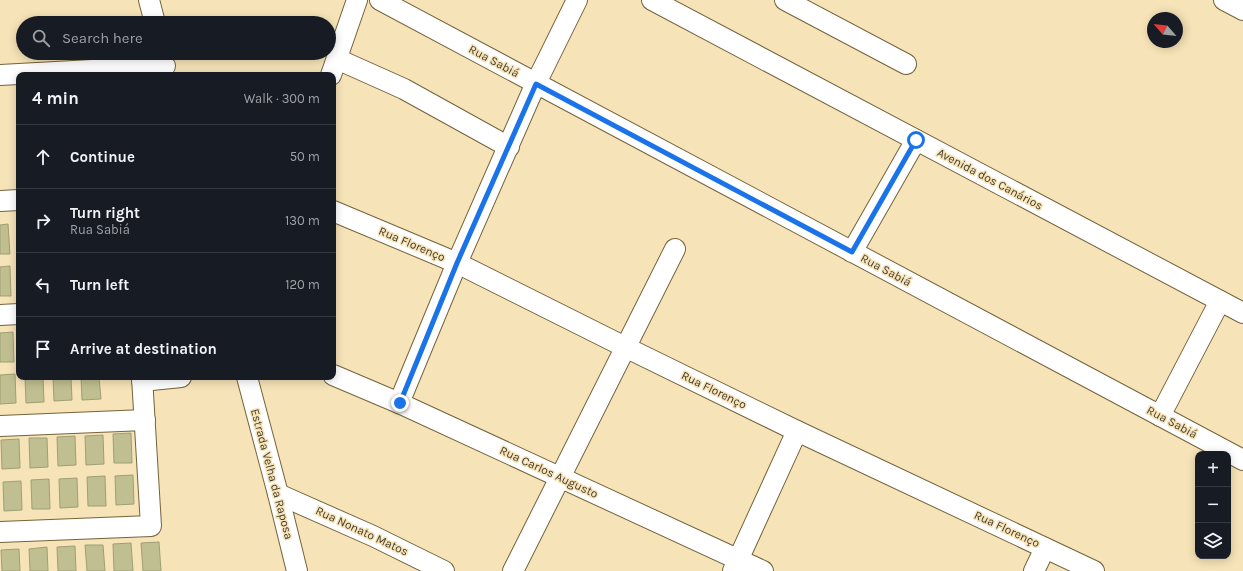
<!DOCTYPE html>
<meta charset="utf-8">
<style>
:root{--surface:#171b24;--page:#242831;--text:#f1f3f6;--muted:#9ea1a6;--line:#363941}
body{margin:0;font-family:Karla,sans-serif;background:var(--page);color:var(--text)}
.controls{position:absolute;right:12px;bottom:12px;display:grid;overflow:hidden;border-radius:8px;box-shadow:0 2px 10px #0003}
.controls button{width:36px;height:36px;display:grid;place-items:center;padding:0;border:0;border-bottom:1px solid var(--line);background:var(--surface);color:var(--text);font:20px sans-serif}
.compass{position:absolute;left:1147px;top:12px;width:36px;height:36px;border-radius:50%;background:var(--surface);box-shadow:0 2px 10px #0003;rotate:298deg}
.stop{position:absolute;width:12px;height:12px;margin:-9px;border:3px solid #1a73e8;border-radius:50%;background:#fff}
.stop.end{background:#1a73e8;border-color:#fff;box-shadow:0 1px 4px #0008}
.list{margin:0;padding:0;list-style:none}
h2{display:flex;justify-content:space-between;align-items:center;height:52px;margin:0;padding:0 16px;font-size:17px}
h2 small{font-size:13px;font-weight:400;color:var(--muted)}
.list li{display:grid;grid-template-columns:26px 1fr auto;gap:12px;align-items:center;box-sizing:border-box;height:64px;padding:0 16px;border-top:1px solid var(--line)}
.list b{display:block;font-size:15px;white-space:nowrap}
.list p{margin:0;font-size:13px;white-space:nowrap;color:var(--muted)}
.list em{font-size:13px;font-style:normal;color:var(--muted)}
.icon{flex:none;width:22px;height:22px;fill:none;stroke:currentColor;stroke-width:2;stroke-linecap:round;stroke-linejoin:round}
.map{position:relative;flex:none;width:1243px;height:571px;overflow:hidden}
.search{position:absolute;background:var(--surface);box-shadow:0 2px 10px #0003;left:16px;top:16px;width:320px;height:44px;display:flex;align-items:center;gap:10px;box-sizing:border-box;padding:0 14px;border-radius:22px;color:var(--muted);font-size:15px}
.panel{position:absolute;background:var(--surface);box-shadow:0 2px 10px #0003;left:16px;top:72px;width:320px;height:308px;border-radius:8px}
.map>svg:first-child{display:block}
</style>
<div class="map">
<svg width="1243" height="571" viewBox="0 0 1243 571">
<rect width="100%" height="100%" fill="#f6e3b7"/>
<!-- building -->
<g fill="#bfbf92" stroke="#9f9f73">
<path d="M8 224 10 254H0V225Z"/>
<path d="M10 266 11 296H0V267Z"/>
<path d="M13 332 14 362H0V333Z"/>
<path d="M15 374 16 403 0 404V375Z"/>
<path d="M25 377H43L44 402 26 403Z"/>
<path d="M53 377H71L72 400 54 401Z"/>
<path d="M81 377H99L101 399 82 400Z"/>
<path d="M131 433 132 463H114L113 434Z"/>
<path d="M103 435 104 464 86 465 85 436Z"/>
<path d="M75 436 76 465 58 466 57 437Z"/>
<path d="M29 438H47L48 467 30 468Z"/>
<path d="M19 439 20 468 2 469 1 440Z"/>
<path d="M133 475 134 504 116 505 115 476Z"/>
<path d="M105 476 106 506H88L87 477Z"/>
<path d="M77 478 78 507 60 508 59 479Z"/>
<path d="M49 479 50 509H32L31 480Z"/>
<path d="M21 481 22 510 4 511 3 482Z"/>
<path d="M159 542 161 571H143L141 543Z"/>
<path d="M131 543 133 571H114L113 544Z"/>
<path d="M85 545H103L105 571H87Z"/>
<path d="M75 546 76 571H58L57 547Z"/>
<path d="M47 547 48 571H30L29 549Z"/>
<path d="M19 549 20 571H2L1 550Z"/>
</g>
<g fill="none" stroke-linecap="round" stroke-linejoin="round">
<defs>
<g id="minor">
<path d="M149 0 155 23"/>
<path d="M380 0 1243 460"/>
<path d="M652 0 1243 313"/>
<path d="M785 0 906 64"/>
<path d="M1224 0 1243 10"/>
<path d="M337 59 404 89 509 147"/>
<path d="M0 75 165 66"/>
<path d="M331 75 357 0"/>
<path d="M0 201 19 200"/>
<path d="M333 211 457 263 625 347 797 431 1094 571"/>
<path d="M852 252 916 140"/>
<path d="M0 315 19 314"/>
<path d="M333 375 399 403 763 571"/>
<path d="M247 377 278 494 297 571"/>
<path d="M142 381 181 377"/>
<path d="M399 403 457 263 536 83 577 0"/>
<path d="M1160 416 1220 301"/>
<path d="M0 426 145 420"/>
<path d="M278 494 373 536 444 571"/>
<path d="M0 532 151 526 142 377"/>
<path d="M513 571 675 249"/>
<path d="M733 571 797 431"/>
<path d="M1034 571 1045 548"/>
</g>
</defs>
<!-- minor casing -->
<use href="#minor" stroke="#74633c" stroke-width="22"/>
<!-- minor -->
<use href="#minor" stroke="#fff" stroke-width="20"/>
</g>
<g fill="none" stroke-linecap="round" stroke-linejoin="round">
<!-- route -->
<path stroke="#1a73e8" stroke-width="5" d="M400 403 457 263 536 84 852 252 916 140"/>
</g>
<g text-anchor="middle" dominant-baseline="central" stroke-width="3" stroke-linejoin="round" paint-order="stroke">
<!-- street labels -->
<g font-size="12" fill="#443c2b" stroke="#f6e3b7">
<text transform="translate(494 61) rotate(28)">Rua Sabiá</text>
<text transform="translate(990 179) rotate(28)">Avenida dos Canários</text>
<text transform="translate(412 244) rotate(23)">Rua Florenço</text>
<text transform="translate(886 270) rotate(28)">Rua Sabiá</text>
<text transform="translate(714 390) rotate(26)">Rua Florenço</text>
<text transform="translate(1172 422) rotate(28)">Rua Sabiá</text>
<text transform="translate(549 472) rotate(25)">Rua Carlos Augusto</text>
<text transform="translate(272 474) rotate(75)">Estrada Velha da Raposa</text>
<text transform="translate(1007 529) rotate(25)">Rua Florenço</text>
<text transform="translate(362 531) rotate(25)">Rua Nonato Matos</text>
</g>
</g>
</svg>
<div class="controls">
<button>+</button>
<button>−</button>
<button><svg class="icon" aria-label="layers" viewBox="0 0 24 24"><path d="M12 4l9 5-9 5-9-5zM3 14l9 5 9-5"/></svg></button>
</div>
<svg class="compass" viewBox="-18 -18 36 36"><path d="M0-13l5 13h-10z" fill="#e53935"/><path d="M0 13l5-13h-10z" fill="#9ea1a6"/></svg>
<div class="stop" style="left:916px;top:140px"></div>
<div class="stop end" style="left:400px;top:403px"></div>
<div class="search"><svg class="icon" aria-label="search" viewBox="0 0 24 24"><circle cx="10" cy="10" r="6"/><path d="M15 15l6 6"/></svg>Search here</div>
<section class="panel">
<h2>4 min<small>Walk · 300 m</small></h2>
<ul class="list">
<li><svg class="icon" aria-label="ahead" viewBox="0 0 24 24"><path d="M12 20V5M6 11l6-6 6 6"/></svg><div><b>Continue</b></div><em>50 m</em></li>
<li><svg class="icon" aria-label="right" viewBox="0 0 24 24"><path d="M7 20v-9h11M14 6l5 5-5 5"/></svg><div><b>Turn right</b><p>Rua Sabiá</p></div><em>130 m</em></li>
<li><svg class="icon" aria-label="left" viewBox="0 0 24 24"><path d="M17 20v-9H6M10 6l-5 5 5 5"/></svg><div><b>Turn left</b></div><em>120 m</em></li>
<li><svg class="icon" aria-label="arrive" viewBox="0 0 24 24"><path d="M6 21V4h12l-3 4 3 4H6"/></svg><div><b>Arrive at destination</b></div></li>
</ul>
</section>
</div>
